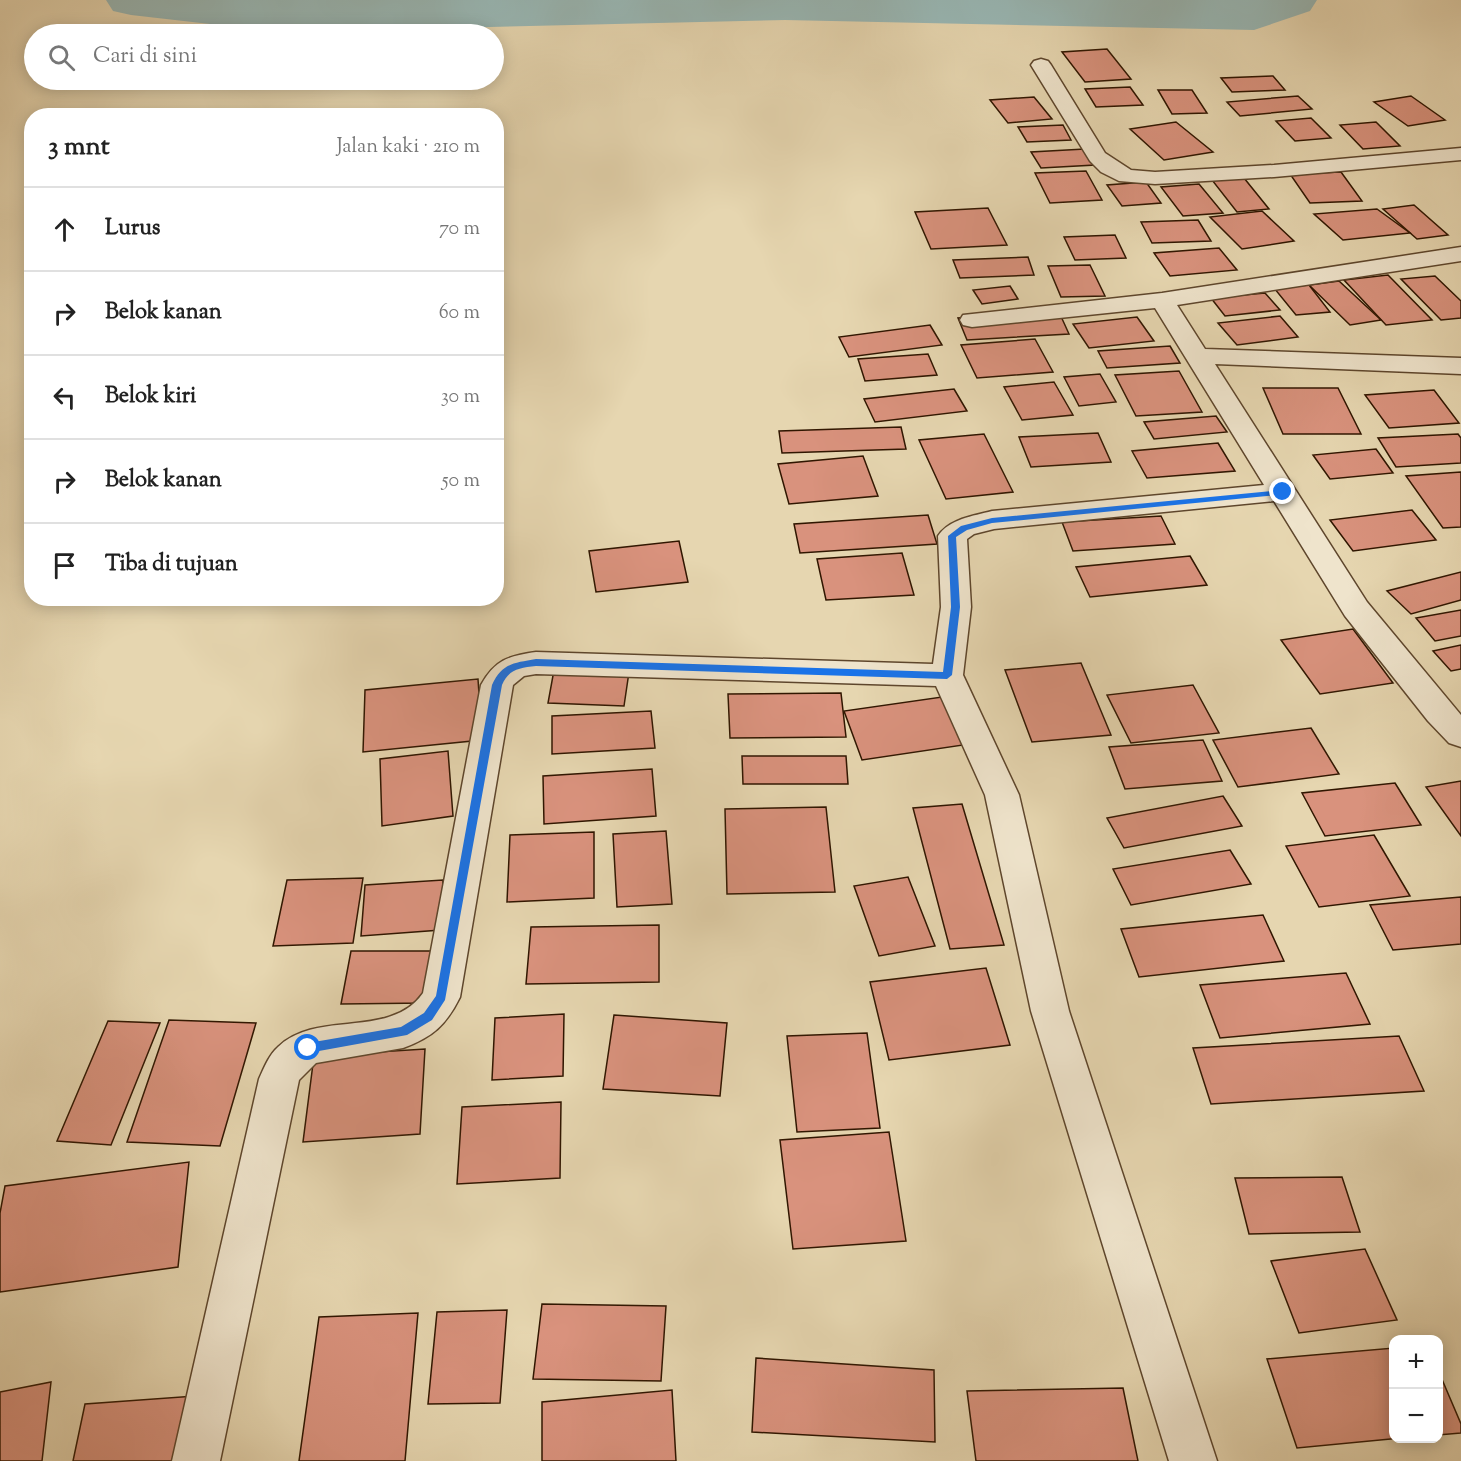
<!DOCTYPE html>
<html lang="id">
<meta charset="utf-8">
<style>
:root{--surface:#fff;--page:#f2f2f2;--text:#222;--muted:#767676;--line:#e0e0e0}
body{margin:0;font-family:"Sorts Mill Goudy",serif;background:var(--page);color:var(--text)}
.controls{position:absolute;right:18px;bottom:18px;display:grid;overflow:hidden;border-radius:12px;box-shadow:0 3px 15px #0003}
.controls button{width:54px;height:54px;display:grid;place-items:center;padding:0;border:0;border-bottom:2px solid var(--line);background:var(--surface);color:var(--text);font:30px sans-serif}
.stop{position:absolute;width:18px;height:18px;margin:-14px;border:4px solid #1a73e8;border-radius:50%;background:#fff}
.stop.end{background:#1a73e8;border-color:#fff;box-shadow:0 2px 6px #0008}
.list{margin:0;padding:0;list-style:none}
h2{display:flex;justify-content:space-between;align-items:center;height:78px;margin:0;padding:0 24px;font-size:26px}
h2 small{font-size:20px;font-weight:400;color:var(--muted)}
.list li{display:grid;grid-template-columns:39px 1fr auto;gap:18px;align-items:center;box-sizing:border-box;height:84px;padding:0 24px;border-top:2px solid var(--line)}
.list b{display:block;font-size:22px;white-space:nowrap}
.list em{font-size:20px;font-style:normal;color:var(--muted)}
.icon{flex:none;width:33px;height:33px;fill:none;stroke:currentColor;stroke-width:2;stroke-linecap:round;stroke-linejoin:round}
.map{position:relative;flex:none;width:1461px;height:1461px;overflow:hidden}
.search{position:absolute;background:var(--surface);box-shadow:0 3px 15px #0003;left:24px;top:24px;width:480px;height:66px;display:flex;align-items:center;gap:15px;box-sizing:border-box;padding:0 21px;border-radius:33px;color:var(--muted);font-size:22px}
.panel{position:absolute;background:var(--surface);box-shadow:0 3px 15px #0003;left:24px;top:108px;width:480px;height:498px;border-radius:24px}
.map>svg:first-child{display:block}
</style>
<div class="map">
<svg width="1461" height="1461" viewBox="0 0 1461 1461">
<rect width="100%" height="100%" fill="#e6d6b0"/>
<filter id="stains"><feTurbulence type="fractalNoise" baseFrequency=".00333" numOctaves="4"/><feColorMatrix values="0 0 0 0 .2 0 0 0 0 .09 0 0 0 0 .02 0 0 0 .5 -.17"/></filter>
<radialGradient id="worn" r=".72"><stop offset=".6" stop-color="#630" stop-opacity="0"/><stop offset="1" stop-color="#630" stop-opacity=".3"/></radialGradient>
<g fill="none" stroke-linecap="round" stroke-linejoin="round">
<!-- river -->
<path fill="#99b7b4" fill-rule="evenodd" d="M106 0H1317L1310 11 1254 30 785 20 279 32 131 15 113 11Z"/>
</g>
<!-- building -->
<g fill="#d9927d" stroke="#301600" stroke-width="1.5">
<path d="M1107 49 1131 79 1085 82 1062 52Z"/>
<path d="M1273 76 1285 90 1232 92 1221 78Z"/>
<path d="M1130 87 1143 105 1096 107 1085 89Z"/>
<path d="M1158 90H1192L1207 113 1172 114Z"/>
<path d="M1298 96 1312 109 1240 116 1227 102Z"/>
<path d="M1411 96 1445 120 1408 126 1374 102Z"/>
<path d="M1034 97 1052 119 1008 123 990 100Z"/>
<path d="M1311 118 1331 138 1295 141 1276 121Z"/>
<path d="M1176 122 1213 152 1164 160 1130 129Z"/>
<path d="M1376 122 1400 146 1363 149 1340 125Z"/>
<path d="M1063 125 1071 140 1027 142 1018 127Z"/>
<path d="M1085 149 1095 165 1041 168 1031 152Z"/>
<path d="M1086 171 1102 200 1050 203 1035 173Z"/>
<path d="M1341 172 1362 201 1310 203 1290 174Z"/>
<path d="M1244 178 1269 209 1237 212 1212 180Z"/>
<path d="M1146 182 1161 203 1122 206 1107 185Z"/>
<path d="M1199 184 1223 213 1183 216 1161 187Z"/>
<path d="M1414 205 1448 235 1417 239 1383 209Z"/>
<path d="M988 208 1007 245 931 249 915 212Z"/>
<path d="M1377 209 1410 233 1343 240 1314 214Z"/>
<path d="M1262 211 1294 241 1242 249 1210 217Z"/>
<path d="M1198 220 1211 241 1152 243 1141 222Z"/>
<path d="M1115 235 1126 258 1075 260 1064 237Z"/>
<path d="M1219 248 1237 270 1170 276 1154 253Z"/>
<path d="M1028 257 1034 275 960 278 953 260Z"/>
<path d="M1090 265 1105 296 1061 297 1048 266Z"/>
<path d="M1388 275 1432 320 1386 325 1344 280Z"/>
<path d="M1435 276 1461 301V318L1441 320 1401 279Z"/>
<path d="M1339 281 1381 320 1350 325 1309 285Z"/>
<path d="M1309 285 1330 312 1296 315 1274 288Z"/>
<path d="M1010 286 1018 299 982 304 973 290Z"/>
<path d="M1265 293 1280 310 1225 316 1211 298Z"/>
<path d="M1059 312 1069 334 967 340 958 318Z"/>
<path d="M1280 316 1298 337 1237 345 1218 323Z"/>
<path d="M1137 317 1154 341 1089 348 1073 324Z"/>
<path d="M930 325 942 345 849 357 839 337Z"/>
<path d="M1035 339 1053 372 977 378 961 345Z"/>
<path d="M1170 346 1180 363 1107 368 1098 351Z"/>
<path d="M928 354 937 375 865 381 858 359Z"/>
<path d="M1179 371 1202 412 1136 416 1115 375Z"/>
<path d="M1100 374 1116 402 1079 406 1064 377Z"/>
<path d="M1054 382 1073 415 1022 420 1004 387Z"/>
<path d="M1263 388H1338L1361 434H1283Z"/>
<path d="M954 389 967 411 875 422 864 399Z"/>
<path d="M1434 390 1459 423 1389 428 1365 395Z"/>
<path d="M1216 416 1227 432 1154 439 1144 422Z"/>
<path d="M901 427 906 449 782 453 779 431Z"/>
<path d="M1098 433 1111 462 1031 467 1019 437Z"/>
<path d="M984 434 1013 492 946 499 919 440Z"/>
<path d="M1458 434 1461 438V463L1396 467 1378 438Z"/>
<path d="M1218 443 1235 471 1147 478 1132 451Z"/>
<path d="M1376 449 1393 473 1330 479 1313 455Z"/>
<path d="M863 456 878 496 789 504 778 464Z"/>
<path d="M1461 472V527L1443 528 1406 476Z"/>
<path d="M1412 510 1436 540 1353 551 1330 520Z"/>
<path d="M928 515 937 544 800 553 794 524Z"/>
<path d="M1161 516 1175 544 1073 551 1062 522Z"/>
<path d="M679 541 688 582 596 592 589 551Z"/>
<path d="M902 553 914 595 826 600 817 559Z"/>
<path d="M1190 556 1207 585 1090 597 1076 567Z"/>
<path d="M1461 572V600L1411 614 1387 591Z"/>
<path d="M1461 610V636L1435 641 1416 618Z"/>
<path d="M1353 629 1393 683 1320 694 1281 640Z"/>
<path d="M1461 645V669L1451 671 1433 651Z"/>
<path d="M1081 663 1111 735 1032 742 1005 670Z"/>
<path d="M554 670 629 672 624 706 548 703Z"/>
<path d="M478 679 482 740 363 752 365 690Z"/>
<path d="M1193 685 1219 733 1131 743 1107 695Z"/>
<path d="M841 693 846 737 730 738 728 694Z"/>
<path d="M949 696 970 744 862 760 844 711Z"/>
<path d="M651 711 655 748 552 754V716Z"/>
<path d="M1311 728 1339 774 1238 787 1213 740Z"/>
<path d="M1203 740 1222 781 1125 789 1109 747Z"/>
<path d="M448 751 453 816 382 826 380 759Z"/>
<path d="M742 756H846L848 784H743Z"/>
<path d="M652 769 656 816 544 824 543 776Z"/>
<path d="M1461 781V836L1426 787Z"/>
<path d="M1395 783 1421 825 1325 836 1302 793Z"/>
<path d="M1223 796 1242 826 1124 848 1107 818Z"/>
<path d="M962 804 1004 945 950 949 913 808Z"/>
<path d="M826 807 835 892 727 894 725 809Z"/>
<path d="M666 831 672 904 617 907 613 834Z"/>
<path d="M594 832V898L507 902 510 835Z"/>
<path d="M1374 835 1410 896 1319 907 1286 846Z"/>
<path d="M1230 850 1251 884 1131 905 1113 869Z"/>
<path d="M908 877 935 946 879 956 854 886Z"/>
<path d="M363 878 353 943 273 946 287 880Z"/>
<path d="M443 880 441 930 361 936 365 885Z"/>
<path d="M1461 897V944L1393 950 1370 905Z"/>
<path d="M1263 915 1284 961 1139 977 1121 929Z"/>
<path d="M659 925V982L526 984 531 927Z"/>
<path d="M351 951H435L426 1003 341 1004Z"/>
<path d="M986 968 1010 1045 889 1060 870 982Z"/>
<path d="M1346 973 1370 1024 1220 1038 1200 985Z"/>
<path d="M564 1014 563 1076 492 1080 495 1018Z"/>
<path d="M614 1015 727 1023 720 1096 603 1089Z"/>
<path d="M169 1020 256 1023 220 1146 127 1142Z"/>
<path d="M108 1021 160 1023 111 1145 57 1141Z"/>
<path d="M867 1033 880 1128 797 1132 787 1036Z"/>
<path d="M1399 1036 1424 1091 1211 1104 1193 1048Z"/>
<path d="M425 1049 420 1134 303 1142 314 1056Z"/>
<path d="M561 1102 560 1178 457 1184 462 1107Z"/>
<path d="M889 1132 906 1241 793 1249 780 1140Z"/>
<path d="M189 1162 178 1267 0 1292V1213L5 1186Z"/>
<path d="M1342 1177 1360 1232 1249 1234 1235 1178Z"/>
<path d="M1365 1249 1397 1320 1299 1333 1271 1261Z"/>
<path d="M542 1304 666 1306 661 1381 533 1379Z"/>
<path d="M507 1310 500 1403 428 1404 437 1312Z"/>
<path d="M418 1313 405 1461H299L319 1317Z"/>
<path d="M1394 1348V1438H1401L1297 1448 1267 1359Z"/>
<path d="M756 1358 934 1370 935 1442 752 1432Z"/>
<path d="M1438 1370 1461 1424V1433L1438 1435Z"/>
<path d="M51 1382 42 1461H0V1392Z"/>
<path d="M1123 1388 1138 1461H976L967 1391Z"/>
<path d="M672 1390 676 1461H542V1402Z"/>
<path d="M195 1396 185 1461H73L85 1404Z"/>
</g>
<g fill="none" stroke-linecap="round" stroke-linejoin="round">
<defs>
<g id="minor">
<path d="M1041 59 1048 61 1051 65 1105 153 1131 170 1155 172 1274 165 1461 148V160L1274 177 1155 184 1119 181 1101 172 1090 161 1031 65 1034 61Z"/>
<path d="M1461 247V261L1177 305 1205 349 1461 358V374L1215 364 1367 602 1461 715V747L1449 743 1428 721 1345 616 1274 501 994 529 974 534 967 539 971 607 963 675 1019 795 1069 1011 1217 1461H1169L1031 1011 985 795 936 686 536 674 524 676 513 685 460 997C446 1025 433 1037 403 1048L316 1063 299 1080 220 1461H172L259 1079C264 1068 269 1055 278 1047 317 1009 390 1040 423 993L481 685C495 660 508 656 536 652L933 664 941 607 938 536C949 519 973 516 992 511L1264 485 1155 308 972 327 963 325 960 320 963 315 1162 293Z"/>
</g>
</defs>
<!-- minor casing -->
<use href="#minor" stroke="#5e462c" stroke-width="3"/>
<!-- minor -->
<use href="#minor" fill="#efe4cc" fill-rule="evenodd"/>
</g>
<!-- route -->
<path fill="#1a73e8" d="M1283 490 1287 492 1286 494 992 523 967 530 956 537 960 607 952 675 947 679 536 666C519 668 509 669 502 685L445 1000 432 1020 407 1035 308 1053 304 1052 302 1048 308 1043 401 1027 424 1013 436 996 492 685C502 663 514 663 536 659L943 672 951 607 948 536 961 526 992 518Z"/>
<rect width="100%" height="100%" filter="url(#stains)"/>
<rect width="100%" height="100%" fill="url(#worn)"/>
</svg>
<div class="controls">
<button>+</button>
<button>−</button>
</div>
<div class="stop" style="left:308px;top:1048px"></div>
<div class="stop end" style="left:1283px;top:492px"></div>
<div class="search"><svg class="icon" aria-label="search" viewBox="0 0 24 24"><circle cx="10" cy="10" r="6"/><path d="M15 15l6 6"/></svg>Cari di sini</div>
<section class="panel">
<h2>3 mnt<small>Jalan kaki · 210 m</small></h2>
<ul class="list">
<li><svg class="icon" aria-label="ahead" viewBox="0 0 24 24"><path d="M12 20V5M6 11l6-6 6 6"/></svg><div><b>Lurus</b></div><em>70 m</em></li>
<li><svg class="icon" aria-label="right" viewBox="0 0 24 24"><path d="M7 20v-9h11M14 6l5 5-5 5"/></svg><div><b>Belok kanan</b></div><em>60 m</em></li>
<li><svg class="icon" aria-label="left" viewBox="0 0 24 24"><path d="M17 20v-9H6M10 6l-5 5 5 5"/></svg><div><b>Belok kiri</b></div><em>30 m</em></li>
<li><svg class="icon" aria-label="right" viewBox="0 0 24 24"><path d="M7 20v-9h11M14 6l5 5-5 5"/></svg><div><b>Belok kanan</b></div><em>50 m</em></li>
<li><svg class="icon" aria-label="arrive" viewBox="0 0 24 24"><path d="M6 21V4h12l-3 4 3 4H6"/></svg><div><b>Tiba di tujuan</b></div></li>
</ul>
</section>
</div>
